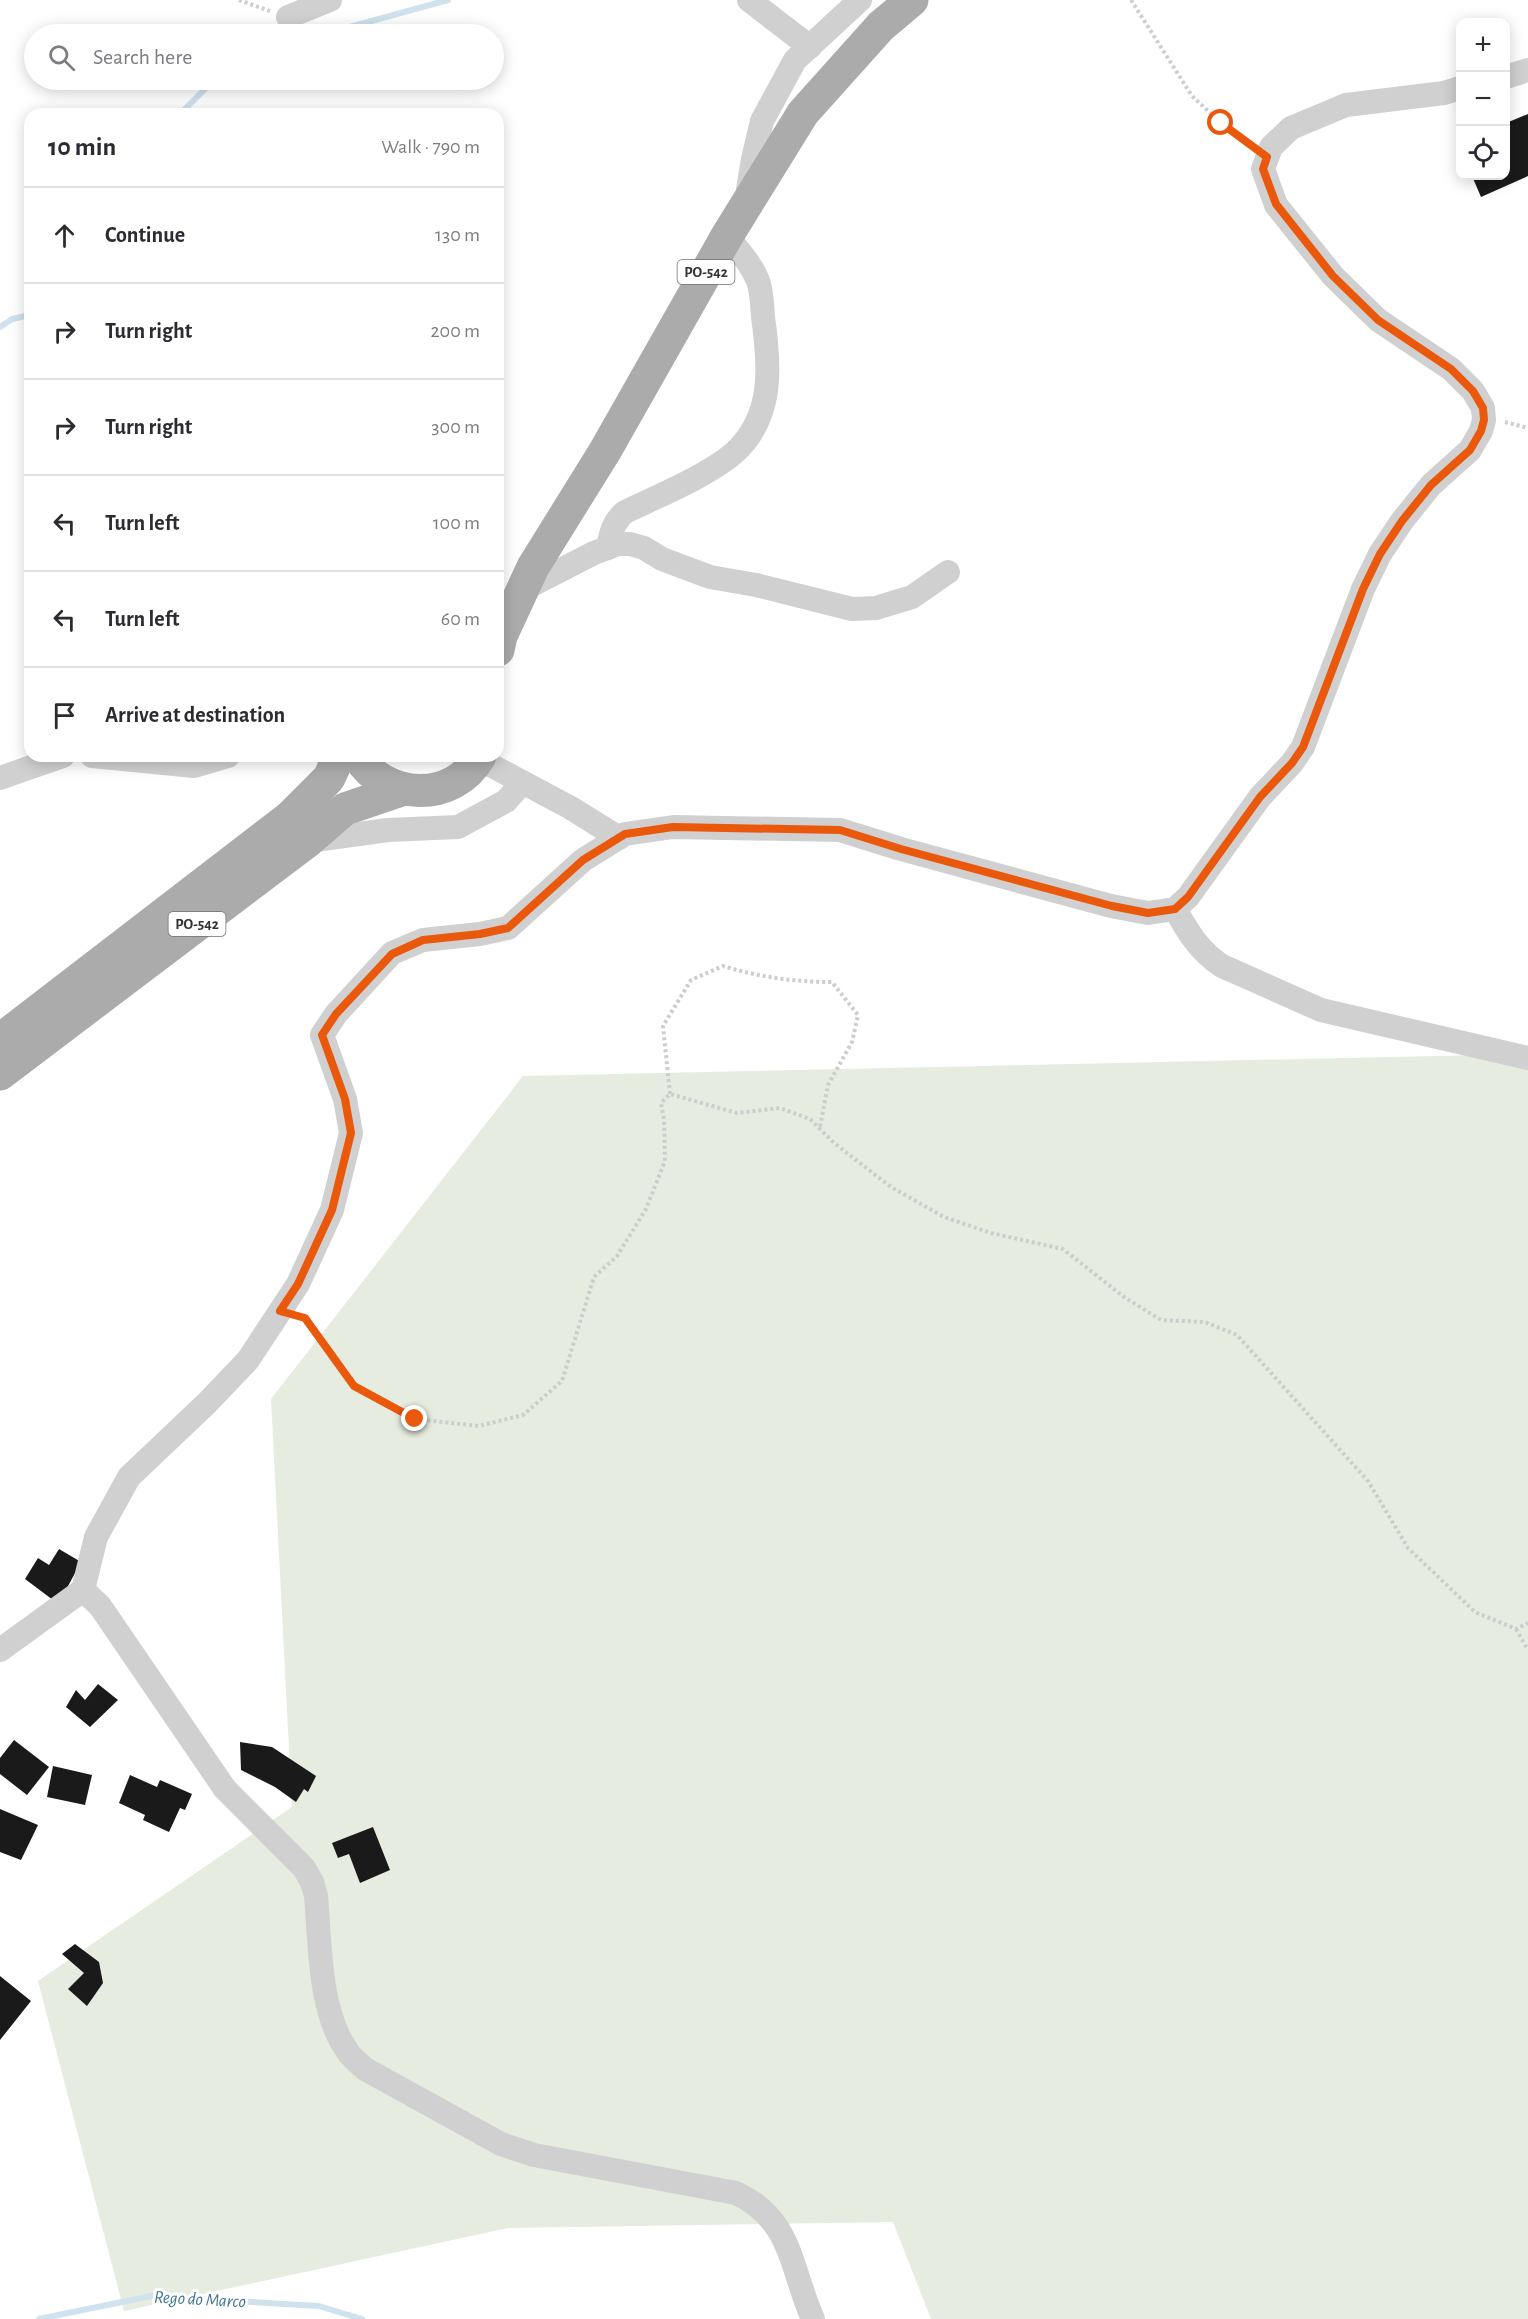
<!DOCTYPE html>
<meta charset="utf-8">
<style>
:root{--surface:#fff;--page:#f2f2f3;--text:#2b2b33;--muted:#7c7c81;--line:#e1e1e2}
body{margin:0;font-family:"Alegreya Sans",sans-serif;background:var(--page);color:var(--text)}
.controls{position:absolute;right:18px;top:18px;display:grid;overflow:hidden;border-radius:12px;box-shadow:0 3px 15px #0003}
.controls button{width:54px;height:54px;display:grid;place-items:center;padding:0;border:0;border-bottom:2px solid var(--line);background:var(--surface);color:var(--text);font:30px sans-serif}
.stop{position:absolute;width:18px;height:18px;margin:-14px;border:4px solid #ea580c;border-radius:50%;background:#fff}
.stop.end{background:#ea580c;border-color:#fff;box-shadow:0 2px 6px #0008}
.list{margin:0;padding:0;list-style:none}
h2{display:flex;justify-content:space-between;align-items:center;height:78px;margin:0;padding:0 24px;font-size:26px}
h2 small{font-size:20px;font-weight:400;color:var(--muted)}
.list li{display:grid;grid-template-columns:39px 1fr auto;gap:18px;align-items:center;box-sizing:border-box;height:96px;padding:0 24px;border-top:2px solid var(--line)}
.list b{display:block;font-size:22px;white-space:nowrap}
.list em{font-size:20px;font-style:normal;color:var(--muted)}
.icon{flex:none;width:33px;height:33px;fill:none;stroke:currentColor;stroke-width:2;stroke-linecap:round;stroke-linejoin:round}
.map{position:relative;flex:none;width:1528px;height:2319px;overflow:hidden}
.search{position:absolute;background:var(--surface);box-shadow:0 3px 15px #0003;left:24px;top:24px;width:480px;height:66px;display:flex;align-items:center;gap:15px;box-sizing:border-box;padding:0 21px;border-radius:33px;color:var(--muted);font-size:22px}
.panel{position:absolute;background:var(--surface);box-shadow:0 3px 15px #0003;left:24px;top:108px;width:480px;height:654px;border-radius:18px}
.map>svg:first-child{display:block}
</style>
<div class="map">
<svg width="1528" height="2319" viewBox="0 0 1528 2319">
<rect width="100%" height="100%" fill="#fff"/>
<!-- green -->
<path fill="#e6ecdf" d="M1528 1054V2319H931L893 2222 508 2228 124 2311 38 1981 292 1807 271 1399 523 1076Z"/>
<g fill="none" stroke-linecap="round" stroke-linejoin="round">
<!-- stream -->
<g stroke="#cfe2ee" stroke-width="6">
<path d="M324 34 448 0"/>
<path d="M180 114 214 80"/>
<path d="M0 327 12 319 30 315"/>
<path d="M39 2319 151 2296 319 2306 362 2319"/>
</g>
</g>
<!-- building -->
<g fill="#1a1a1a">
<path d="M1528 114V176L1481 197 1472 176H1506V123Z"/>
<path d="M59 1549 81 1562 67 1588 53 1600 25 1579 38 1558 49 1565Z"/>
<path d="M98 1684 118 1700 90 1727 66 1707 76 1690 85 1700Z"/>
<path d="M14 1740 49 1767 27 1795 0 1774V1758Z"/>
<path d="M240 1742 272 1747 316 1776 308 1792 304 1789 296 1802 275 1787 241 1770Z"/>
<path d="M53 1766 92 1775 85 1805 47 1797Z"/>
<path d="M130 1775 157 1787 160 1780 192 1794 185 1810 180 1808 169 1832 143 1820 145 1815 119 1803Z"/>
<path d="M0 1809 38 1825 21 1860 0 1852Z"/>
<path d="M373 1827 390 1870 360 1883 349 1854 338 1858 332 1843Z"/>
<path d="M75 1944 99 1962 103 1983 87 2006 68 1989 84 1973 62 1954Z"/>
<path d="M0 1976 31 2001 0 2040Z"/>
</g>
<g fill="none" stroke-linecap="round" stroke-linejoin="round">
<!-- path -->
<g stroke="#cdcdcd" stroke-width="4" stroke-dasharray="3 3" stroke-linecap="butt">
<path d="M239 0 270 11"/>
<path d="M1131 0 1192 96 1221 123 1249 144"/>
<path d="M1505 422 1528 428"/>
<path d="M670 1094 663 1026 691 980 723 966C759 977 794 982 832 982L858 1015 852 1042 828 1085 820 1127"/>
<path d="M302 1318 305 1319 354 1386 415 1419 479 1426 523 1415 562 1381 594 1277 617 1256 646 1209 665 1161 664 1119 661 1103 670 1094 737 1113 780 1108 810 1119 834 1143 891 1187 944 1217 991 1233 1063 1249 1124 1297 1161 1320 1205 1322 1237 1335 1368 1481 1408 1548 1475 1612 1516 1629 1528 1623"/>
<path d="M1516 1629 1528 1650"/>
</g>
<!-- minor -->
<g stroke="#d0d0d0" stroke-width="24">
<path d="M749 0 810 47"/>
<path d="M288 17 330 0"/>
<path d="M1506 77 1528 70"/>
<path d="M747 196 753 159 762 121 795 60 860 0"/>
<path d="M608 548C611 532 613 522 625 512 656 497 709 475 734 453 774 417 770 366 763 317 762 305 762 291 758 281 751 263 738 250 727 236"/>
<path d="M522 590 594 553 618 544H630L644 548 662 559 710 577 756 585 852 609 876 608 912 597 948 572"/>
<path d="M92 756 194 766 228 756"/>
<path d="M479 759 571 808 619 838"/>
<path d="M0 778 63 756"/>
<path d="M308 841 388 830 458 827 506 801 522 783"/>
<path d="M1175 909C1188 932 1199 951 1222 966L1321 1010 1528 1058"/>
<path d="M83 1590 100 1606 225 1789 304 1868 312 1882 316 1896C320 1942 319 2010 346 2049 350 2057 359 2063 365 2069L501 2144 534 2155 736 2193C793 2220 790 2268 813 2319"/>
<path d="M0 1650 83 1590 96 1537 129 1477 207 1403 248 1360 298 1284 332 1210 351 1133 345 1099 322 1035 336 1014 392 953 423 940 480 934 508 928 583 860 625 834 673 827 840 830 901 849 1111 906 1148 913 1175 909 1188 897 1260 797 1292 763 1303 747 1363 589 1380 554 1402 521 1431 485 1470 450 1481 431 1484 420 1483 408 1473 391 1451 369 1378 320 1333 276 1276 205 1263 169 1271 147 1291 128 1346 105 1444 93 1460 88"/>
</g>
<!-- primary -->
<g stroke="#ababab" stroke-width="33">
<path d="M498 650 501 636 533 567 605 451 727 236 803 113 881 26 912 0"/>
<path d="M358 756C385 801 454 803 480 756"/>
<path d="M0 1040 290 817 329 778 339 756"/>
<path d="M0 1074 308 841 345 809 401 790"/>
</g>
</g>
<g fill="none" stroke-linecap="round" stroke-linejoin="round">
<!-- route -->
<path stroke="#ea580c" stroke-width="8" d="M415 1419 354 1386 305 1318 280 1311 298 1284 332 1210 351 1133 345 1099 322 1035 336 1014 392 954 423 940 480 934 508 928 583 860 625 834 673 827 840 830 901 849 1112 906 1148 913 1175 909 1188 897 1260 797 1292 763 1303 747 1363 589 1380 554 1402 521 1431 485 1470 450 1481 431 1484 420 1483 408 1473 391 1451 369 1378 320 1333 276 1276 204 1263 169 1267 157 1221 123"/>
</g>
<g text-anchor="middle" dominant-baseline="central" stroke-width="6" stroke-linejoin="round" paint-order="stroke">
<!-- shield labels -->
<g fill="#fff" stroke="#707070" stroke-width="1.5">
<rect x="677.5" y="260" width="57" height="24" rx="4.5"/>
<rect x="168.5" y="912" width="57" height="24" rx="4.5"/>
</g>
<g font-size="15" font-weight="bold" fill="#333">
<text x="706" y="272">PO-542</text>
<text x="197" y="924">PO-542</text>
</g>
<!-- water labels -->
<g font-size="18" font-style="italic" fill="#3f7597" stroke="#fff">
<text transform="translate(200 2300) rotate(3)">Rego do Marco</text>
</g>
</g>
</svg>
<div class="controls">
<button>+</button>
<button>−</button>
<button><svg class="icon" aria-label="locate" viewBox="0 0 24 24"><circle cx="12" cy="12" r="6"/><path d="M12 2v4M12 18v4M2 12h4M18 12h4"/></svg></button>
</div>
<div class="stop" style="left:1221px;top:123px"></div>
<div class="stop end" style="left:415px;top:1419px"></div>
<div class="search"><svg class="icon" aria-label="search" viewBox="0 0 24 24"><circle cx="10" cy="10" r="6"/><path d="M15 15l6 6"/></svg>Search here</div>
<section class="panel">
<h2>10 min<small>Walk · 790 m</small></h2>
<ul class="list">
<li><svg class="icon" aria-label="ahead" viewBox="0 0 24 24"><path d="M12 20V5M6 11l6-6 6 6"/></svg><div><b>Continue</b></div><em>130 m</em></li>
<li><svg class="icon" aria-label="right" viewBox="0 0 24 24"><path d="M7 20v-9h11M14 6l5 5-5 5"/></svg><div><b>Turn right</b></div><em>200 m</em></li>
<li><svg class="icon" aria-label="right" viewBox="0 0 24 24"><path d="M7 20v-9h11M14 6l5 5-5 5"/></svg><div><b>Turn right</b></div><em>300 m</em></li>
<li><svg class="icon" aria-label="left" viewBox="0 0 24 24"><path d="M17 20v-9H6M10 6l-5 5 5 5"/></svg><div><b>Turn left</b></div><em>100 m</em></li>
<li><svg class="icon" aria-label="left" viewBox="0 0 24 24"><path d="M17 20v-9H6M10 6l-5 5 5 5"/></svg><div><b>Turn left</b></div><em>60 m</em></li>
<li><svg class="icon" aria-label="arrive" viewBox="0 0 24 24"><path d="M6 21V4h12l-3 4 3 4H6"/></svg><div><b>Arrive at destination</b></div></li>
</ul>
</section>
</div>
